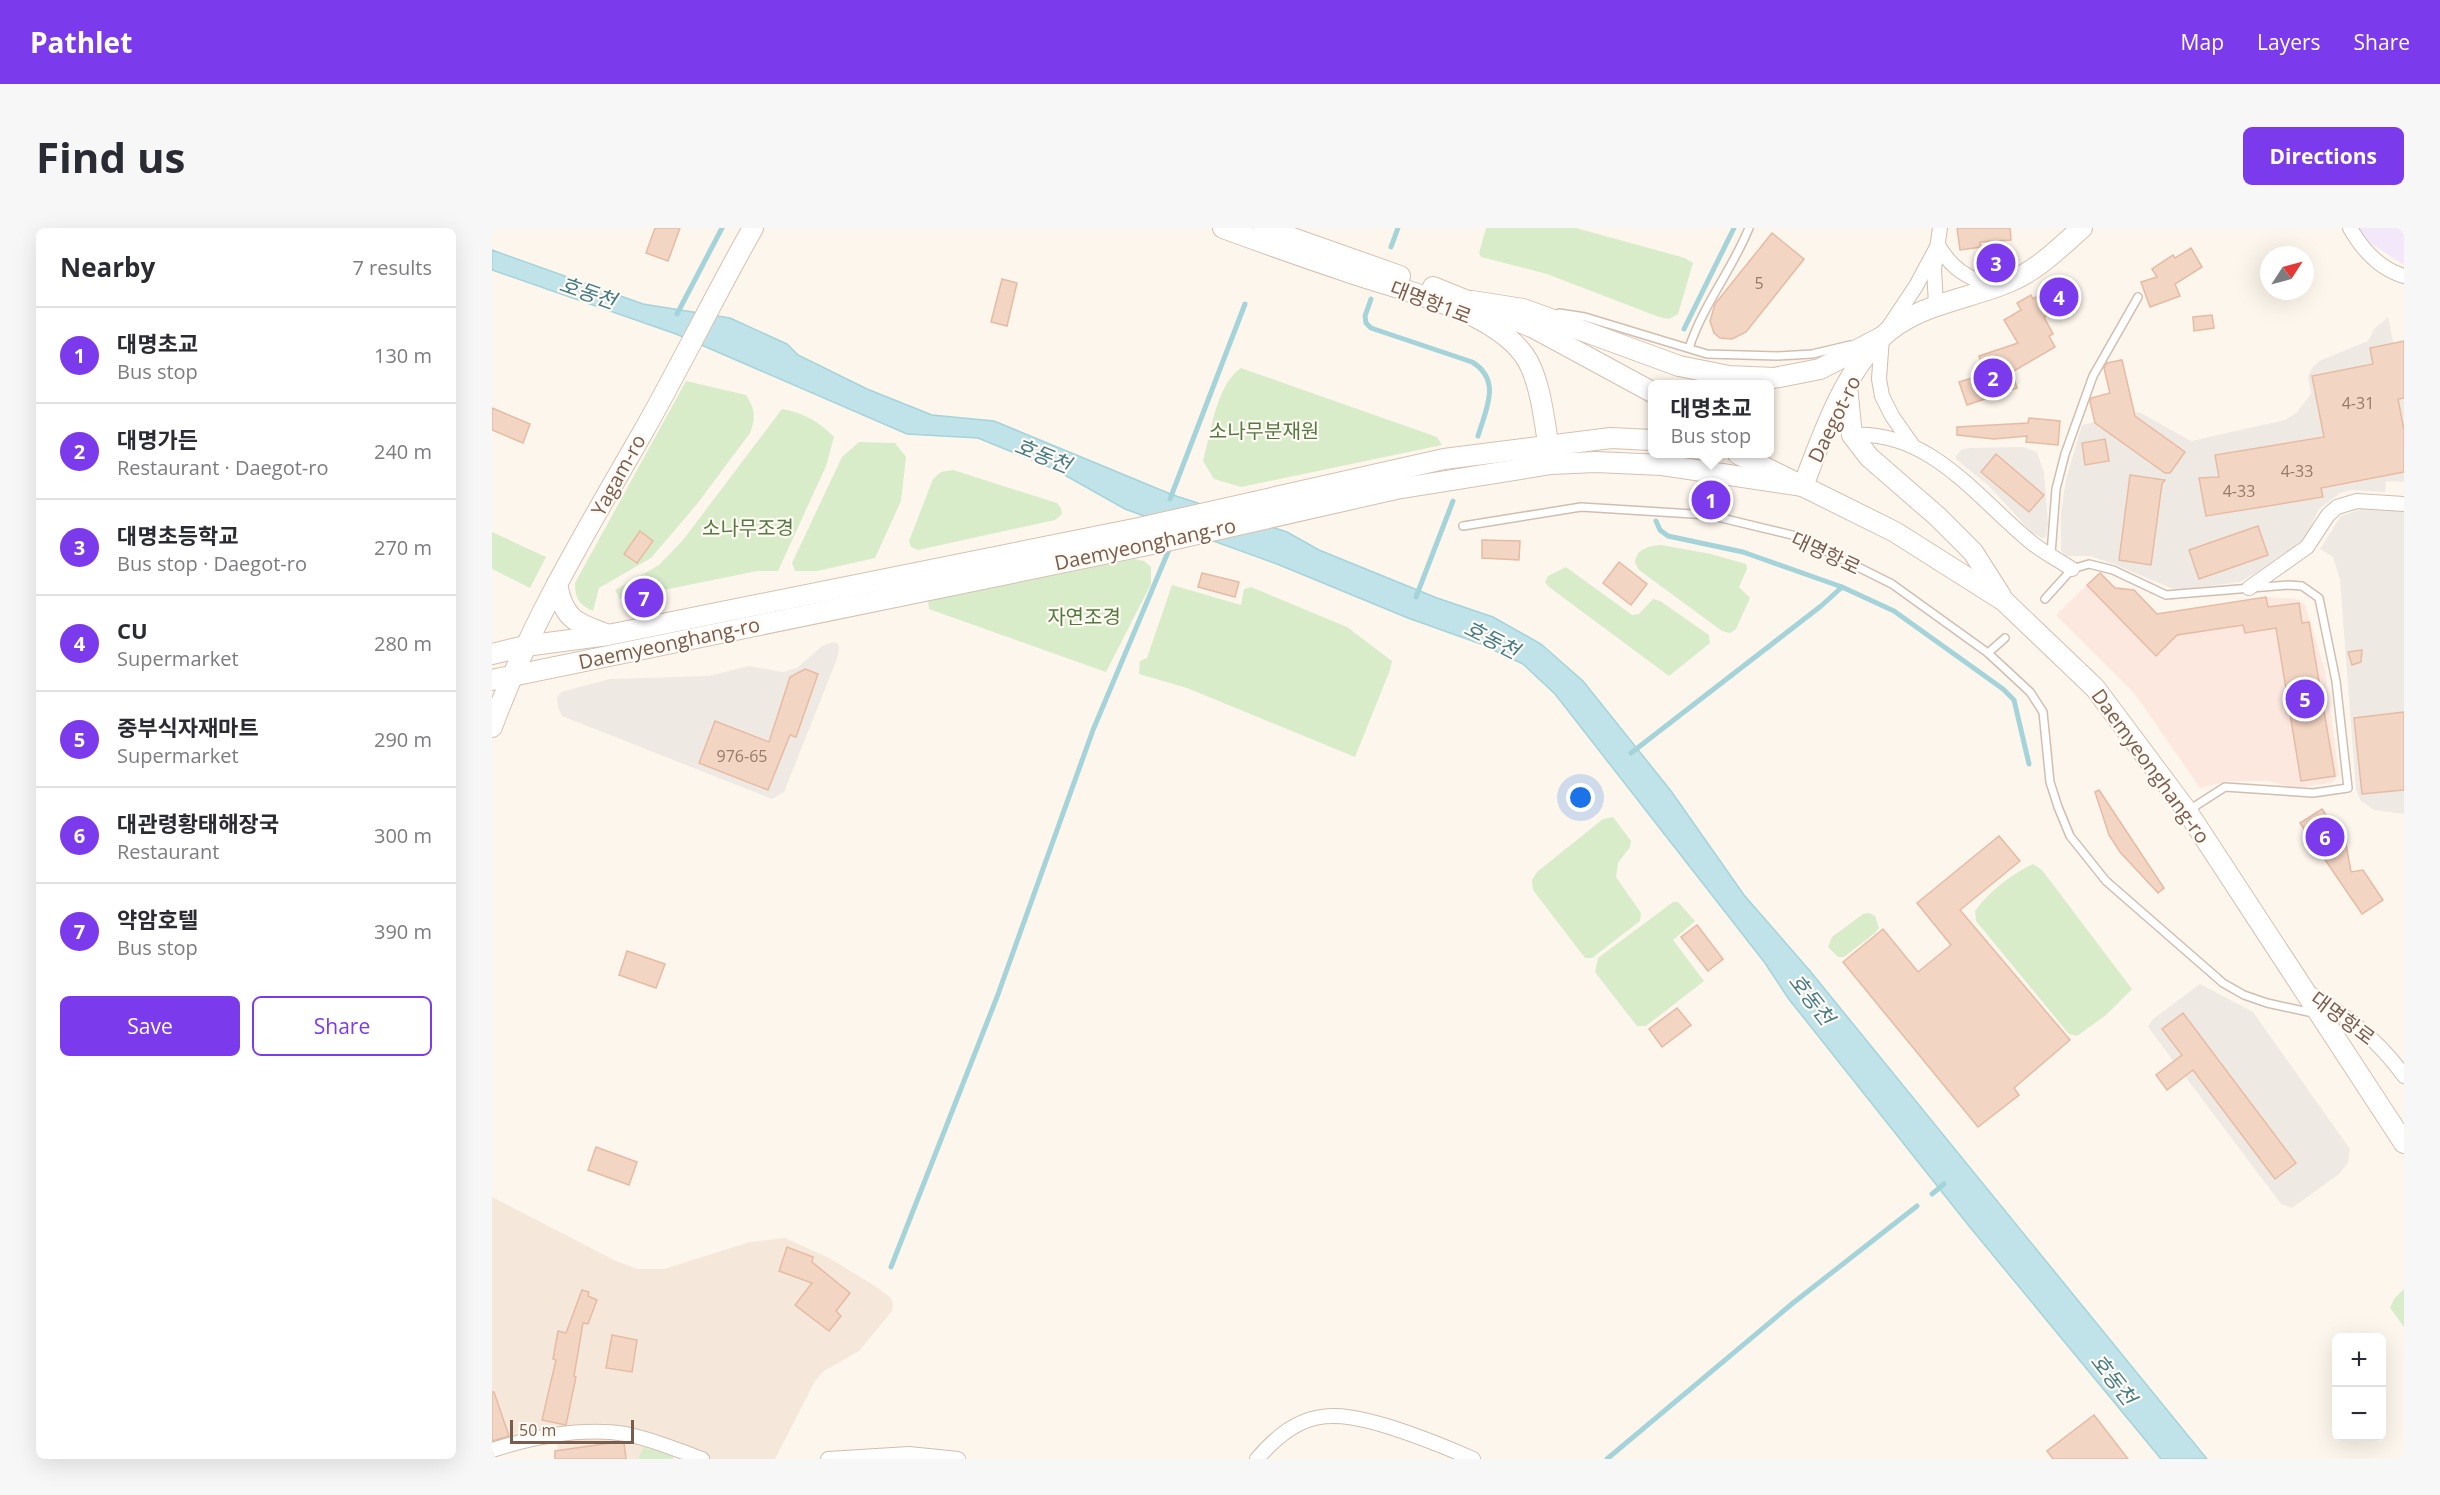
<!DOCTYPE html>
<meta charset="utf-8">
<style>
:root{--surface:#fff;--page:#f7f7f7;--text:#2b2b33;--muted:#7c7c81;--line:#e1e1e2;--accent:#7c3aed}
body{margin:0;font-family:"Open Sans","Noto Sans KR",sans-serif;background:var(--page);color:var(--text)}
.controls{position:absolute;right:18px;bottom:18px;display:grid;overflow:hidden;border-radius:9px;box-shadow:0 6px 24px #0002}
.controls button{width:54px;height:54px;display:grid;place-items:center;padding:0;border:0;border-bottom:2px solid var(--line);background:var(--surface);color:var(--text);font:30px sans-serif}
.compass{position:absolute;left:1768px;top:18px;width:54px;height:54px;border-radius:50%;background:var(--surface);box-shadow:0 6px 24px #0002;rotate:54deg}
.scale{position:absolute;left:18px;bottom:15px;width:124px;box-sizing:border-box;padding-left:6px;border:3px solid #7a5c4d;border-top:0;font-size:16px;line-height:21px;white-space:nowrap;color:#7a5c4d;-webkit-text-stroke:4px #fffaf3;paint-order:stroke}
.you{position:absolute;left:1089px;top:570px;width:21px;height:21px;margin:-15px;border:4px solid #fff;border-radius:50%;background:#1a73e8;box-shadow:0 0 0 9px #1a73e833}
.badge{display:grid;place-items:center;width:39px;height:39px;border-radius:50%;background:var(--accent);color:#fff;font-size:20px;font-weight:700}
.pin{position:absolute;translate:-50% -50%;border:3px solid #fff;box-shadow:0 2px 6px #0006}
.popup{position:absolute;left:1156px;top:152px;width:126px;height:78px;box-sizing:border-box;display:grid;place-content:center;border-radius:9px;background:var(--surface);filter:drop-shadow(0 2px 4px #0005);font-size:20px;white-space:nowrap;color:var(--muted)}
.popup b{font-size:22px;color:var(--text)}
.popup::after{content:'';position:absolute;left:50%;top:100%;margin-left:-12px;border:12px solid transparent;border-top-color:var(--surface)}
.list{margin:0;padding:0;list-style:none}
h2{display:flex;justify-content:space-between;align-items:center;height:78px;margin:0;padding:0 24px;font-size:26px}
h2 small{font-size:20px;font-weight:400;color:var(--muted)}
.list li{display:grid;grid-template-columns:39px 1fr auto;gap:18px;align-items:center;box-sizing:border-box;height:96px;padding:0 24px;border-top:2px solid var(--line)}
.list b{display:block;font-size:22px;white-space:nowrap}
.list p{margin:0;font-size:20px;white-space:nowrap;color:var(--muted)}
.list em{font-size:20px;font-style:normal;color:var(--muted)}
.actions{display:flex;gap:12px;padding:18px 24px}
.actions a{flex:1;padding:14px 0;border:2px solid var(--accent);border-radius:9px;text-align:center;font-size:21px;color:var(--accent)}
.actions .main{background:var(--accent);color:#fff}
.map{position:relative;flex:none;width:1912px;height:1231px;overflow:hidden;border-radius:9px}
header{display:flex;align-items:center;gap:36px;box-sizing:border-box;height:84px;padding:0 30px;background:var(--accent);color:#fff}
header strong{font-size:28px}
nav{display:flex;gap:33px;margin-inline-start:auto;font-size:21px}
.intro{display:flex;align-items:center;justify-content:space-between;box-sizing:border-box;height:144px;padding:0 36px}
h1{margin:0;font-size:42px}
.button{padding:15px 27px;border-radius:9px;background:var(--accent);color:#fff;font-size:21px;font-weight:700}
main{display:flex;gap:36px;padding:0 36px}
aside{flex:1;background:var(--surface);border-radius:9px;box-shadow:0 6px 24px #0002}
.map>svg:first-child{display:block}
</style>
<header>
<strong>Pathlet</strong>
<nav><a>Map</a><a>Layers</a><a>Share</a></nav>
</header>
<div class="intro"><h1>Find us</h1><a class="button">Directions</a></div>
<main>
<aside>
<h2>Nearby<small>7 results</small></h2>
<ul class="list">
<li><span class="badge">1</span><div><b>대명초교</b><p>Bus stop</p></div><em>130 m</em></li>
<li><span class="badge">2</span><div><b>대명가든</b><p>Restaurant · Daegot-ro</p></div><em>240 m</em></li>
<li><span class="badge">3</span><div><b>대명초등학교</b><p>Bus stop · Daegot-ro</p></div><em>270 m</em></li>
<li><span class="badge">4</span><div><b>CU</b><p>Supermarket</p></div><em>280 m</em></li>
<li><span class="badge">5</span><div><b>중부식자재마트</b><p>Supermarket</p></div><em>290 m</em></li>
<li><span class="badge">6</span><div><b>대관령황태해장국</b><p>Restaurant</p></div><em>300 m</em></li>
<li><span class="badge">7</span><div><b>약암호텔</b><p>Bus stop</p></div><em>390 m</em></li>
</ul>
<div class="actions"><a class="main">Save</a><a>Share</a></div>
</aside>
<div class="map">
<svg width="1912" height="1231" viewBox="0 0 1912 1231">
<rect width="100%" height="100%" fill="#fdf6ec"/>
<!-- residential -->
<path fill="#f5e8da" d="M0 969 124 1033 145 1041H172L258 1014 293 1010 337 1030 383 1058 399 1070 401 1076 400 1083 367 1123 332 1143 323 1153 283 1231H191L151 1219 146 1231H69L65 1216 58 1214 0 1228Z"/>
<!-- commercial -->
<path fill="#fde8e0" d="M1608 344 1621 358 1642 362 1666 387 1774 369 1804 371 1813 376 1833 443 1847 547 1839 555 1804 560 1776 553H1736L1708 560 1643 466 1564 387Z"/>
<!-- industrial -->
<g fill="#efe9e4">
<path d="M1896 89 1912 166V254L1894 253 1893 264 1859 262 1848 265 1827 281 1813 310 1783 334 1748 354 1684 362 1619 335 1598 328H1574L1569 323V285L1574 252 1590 197 1647 184 1699 213 1793 192 1804 185 1819 166 1816 148 1820 140 1827 133 1876 113 1882 101Z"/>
<path d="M1531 219 1545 224 1552 245 1556 296 1554 309 1550 310 1540 305 1497 258 1464 231V228L1470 221 1479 220Z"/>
<path d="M1869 281 1912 283V586L1882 582 1869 573 1864 562 1848 352 1841 329 1828 321 1849 288Z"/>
<path d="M341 414 346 416 347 421 345 431 292 564 280 571 70 488 66 479 65 469 69 464 118 451 217 448 257 438 291 444 305 440 330 418Z"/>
<path d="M1708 756 1761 784 1858 921 1856 935 1847 946 1800 980 1789 976 1656 799 1661 791Z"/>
</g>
<!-- education -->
<path fill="#f3e8fa" d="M1866 0H1912V37L1877 14Z"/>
<!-- green -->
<g fill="#d8ecc9">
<path d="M994 0H1084L1193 30 1201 35 1186 86 1177 91 1167 89 1055 46 989 29 987 25Z"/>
<path d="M749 140 945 209 950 217 749 259 722 251 711 233C719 204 724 157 749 140Z"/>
<path d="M194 153 254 167C263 181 264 190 258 205L205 276 159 330 107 360 101 383C87 377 83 370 83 355Z"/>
<path d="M290 181C312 185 327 193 342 209L334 238 286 343H265L128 371 123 362 167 337 191 312Z"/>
<path d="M367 214 403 215 414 229 409 273 383 330 325 343H303L300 335 350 229Z"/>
<path d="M461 242 565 275 569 280 570 286 563 292 426 322 419 319 417 313 441 251 449 244Z"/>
<path d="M0 304 54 329 38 360 0 341Z"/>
<path d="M1169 317 1219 326 1254 336 1255 341 1247 359 1258 370 1244 401 1238 405 1230 403 1147 342 1143 335C1144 321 1156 318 1169 317Z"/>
<path d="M642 331 652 333 659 339V356L614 444 437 381 436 372Z"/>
<path d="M1074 339 1140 387 1147 386 1161 371 1168 373 1217 407 1218 415 1177 448 1057 359 1053 354 1056 348Z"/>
<path d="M680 357 749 377 752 361 759 359 855 399 900 433 898 442 863 529 695 460 647 446 648 433 655 430Z"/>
<path d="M1121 589 1139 613 1138 619 1126 635 1124 649 1149 685 1148 693 1100 730H1093L1041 662 1040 652 1045 644 1111 591Z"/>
<path d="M1541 636 1550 642 1640 761 1614 787 1585 808 1577 806 1484 693 1483 683C1497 663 1520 646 1541 636Z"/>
<path d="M1181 674H1186L1203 693 1181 712 1212 753 1154 798H1145L1103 744 1106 730Z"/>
<path d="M1377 685 1383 688 1387 700 1383 705 1352 729H1346L1336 719 1340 709 1371 686Z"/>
<path d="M1912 1061V1099L1898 1080 1902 1071Z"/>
<path d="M151 1219 181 1228V1231H146Z"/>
</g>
<!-- water -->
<path fill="#bfe3e8" stroke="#a5d3da" stroke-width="1.5" d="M0 22 151 76 238 90 295 116 306 127 375 161 440 187 502 193 681 267 795 304 827 322 945 370 1001 389 1049 416 1091 453 1179 563 1252 667 1318 743 1715 1231H1669L1477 998 1296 770 1273 735 1063 466 1031 436 989 416 916 390 785 336 633 281 562 241 486 210 415 206 184 106 0 42Z"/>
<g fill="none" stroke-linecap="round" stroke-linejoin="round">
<!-- stream -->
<g stroke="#a5d3da" stroke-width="5">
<path d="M899 19 906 0"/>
<path d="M879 71 873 88 874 95 879 100 980 134C1010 152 994 181 986 208"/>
<path d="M185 86 230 0"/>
<path d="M1192 101 1242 0"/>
<path d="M678 271 753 76"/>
<path d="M1164 293 1168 302 1176 308 1251 324 1350 359"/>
<path d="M924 369 961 273"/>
<path d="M1139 525 1329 378 1350 359 1402 383 1511 461 1522 472 1537 536"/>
<path d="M1440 966 1452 956"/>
<path d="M399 1039 505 769 601 502 679 317"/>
<path d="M1115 1231 1301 1075 1425 978"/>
</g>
</g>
<!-- building -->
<g fill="#f3d5c3" stroke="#e6bba3" stroke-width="1.5">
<path d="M163 0H188L176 33 154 25Z"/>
<path d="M1465 0H1518L1519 12 1488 14 1489 19 1468 22Z"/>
<path d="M1280 5 1312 31 1254 104 1240 111 1228 110 1222 105 1218 93 1223 76Z"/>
<path d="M1699 20 1710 39 1683 56 1688 68 1658 79 1649 54 1665 49 1660 41 1681 27 1683 30Z"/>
<path d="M510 51 525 55 515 98 499 94Z"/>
<path d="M1566 55 1578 74 1552 89 1561 106 1557 108 1563 119 1520 144 1525 160 1475 177 1467 154 1493 146 1487 128 1526 115 1512 92 1529 82 1525 75 1539 67 1541 71Z"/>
<path d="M1720 87 1722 100 1702 103 1701 89Z"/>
<path d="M1912 113V170L1906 171 1912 202V244L1829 260 1831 269 1714 288 1707 250 1727 249 1723 227 1832 209 1820 148 1881 136 1878 120Z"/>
<path d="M1630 132 1643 188 1693 224 1678 245H1673L1603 195 1598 174 1599 170 1618 165 1612 140 1615 135Z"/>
<path d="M0 180 38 196 31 215 0 202Z"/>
<path d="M1537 190 1568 193 1566 217 1534 214 1535 208 1502 211 1465 207V199L1536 195Z"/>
<path d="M1613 211 1617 233 1593 237 1590 215Z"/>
<path d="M1504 226 1552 267 1537 284 1489 244Z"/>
<path d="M1638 247 1673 252 1670 256 1659 337 1627 332Z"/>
<path d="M1766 298 1776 327 1707 351 1697 322Z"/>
<path d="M148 303 161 313 145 335 132 326Z"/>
<path d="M990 312 1028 313 1027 332 990 330Z"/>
<path d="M1127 334 1155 356 1139 377 1111 355Z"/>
<path d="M710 345 747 354 743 369 706 359Z"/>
<path d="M1608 345 1623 360 1642 362 1665 386 1774 369 1776 379 1807 375 1810 395 1817 394 1843 548 1809 553 1784 400 1753 405 1751 397 1685 407 1664 428 1595 357Z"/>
<path d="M1870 422 1869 434 1860 437 1856 424Z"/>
<path d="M313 441 326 446 304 509 298 507 276 562 207 535 223 493 277 514 298 449Z"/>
<path d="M1912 484V562L1870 566 1862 490Z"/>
<path d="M1607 562 1672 660 1666 665 1628 624 1617 607 1603 564Z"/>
<path d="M1830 581 1854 616 1859 644 1871 642 1891 672 1870 686 1808 595Z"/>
<path d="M1507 608 1528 633 1468 682 1578 812 1522 860 1527 867 1486 899 1351 734 1391 701 1426 744 1459 717 1425 675Z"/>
<path d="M1205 697 1231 731 1216 743 1189 709Z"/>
<path d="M135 723 173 736 164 760 127 747Z"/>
<path d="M1185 780 1199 797 1170 819 1157 801Z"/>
<path d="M1691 785 1804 935 1783 951 1701 842 1675 862 1664 847 1690 827 1670 801Z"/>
<path d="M104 919 145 934 137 957 96 942Z"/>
<path d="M295 1019 321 1029 320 1034 358 1065 344 1083 349 1088 337 1103 303 1077 320 1055 287 1043Z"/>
<path d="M90 1062 97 1064 96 1068 105 1072 96 1096 91 1095 82 1148 84 1149 74 1197 50 1192 64 1132 61 1131 66 1103 74 1105Z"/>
<path d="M120 1107 145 1112 140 1144 114 1140Z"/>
<path d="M0 1164H2L17 1208 0 1213Z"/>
<path d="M1602 1187 1636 1231H1561L1555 1223Z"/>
<path d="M126 1214 132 1215 134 1231H63V1223Z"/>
</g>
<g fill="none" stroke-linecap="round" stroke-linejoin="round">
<defs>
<g id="lane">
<path d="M1067 85 1093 89 1215 126 1285 128 1320 126 1358 117"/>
<path d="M1197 120C1211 77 1240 42 1257 0"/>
<path d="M971 298 1089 279 1217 287 1304 308 1400 356 1496 425"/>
<path d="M1559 326 1564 261 1573 226 1601 148 1646 69"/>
<path d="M1553 371 1580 341 1597 336 1621 342 1674 367 1796 357 1810 358 1827 370 1844 453 1856 560 1821 565 1733 559 1697 582"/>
<path d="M1513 410 1496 425 1538 464 1551 484 1558 554 1566 579 1578 608 1614 653 1731 755 1752 767 1775 775 1821 785"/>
</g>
<g id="street">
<path d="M1858 0C1870 21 1888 41 1912 48"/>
<path d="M1446 17C1460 42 1476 50 1503 59"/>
<path d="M1444 76 1442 41 1448 0"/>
<path d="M1360 207C1436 202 1482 266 1534 310 1547 322 1565 331 1580 341"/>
<path d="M1421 218 1400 188 1390 168 1387 151 1390 109 1424 58 1446 17"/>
<path d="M1757 360 1815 319 1836 287 1845 279 1865 273 1912 276"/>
<path d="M1816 764C1854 788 1886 811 1912 848"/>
<path d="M0 1222C41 1209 91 1199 134 1206 160 1211 185 1222 210 1231"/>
<path d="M336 1231 417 1226 466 1231"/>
<path d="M765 1231C808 1181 839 1181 898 1199 926 1208 954 1219 981 1231"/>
</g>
<g id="secondary">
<path d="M731 0C772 15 814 30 856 44 908 62 999 81 1032 127 1049 150 1053 199 1058 228"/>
<path d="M772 0 908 48"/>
<path d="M941 59 1042 100 1160 164"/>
<path d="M980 73 1031 81 1187 138 1237 148 1282 150 1328 141 1390 109"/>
<path d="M1355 158 1360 207 1377 229 1446 289 1481 324 1509 368"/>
<path d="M1246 226 1403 304 1512 373 1603 460 1695 583 1912 915"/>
<path d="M1311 258C1331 207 1349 150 1389 110 1423 76 1475 72 1517 54 1546 42 1567 20 1590 0"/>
<path d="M65 356C71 390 83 395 114 406"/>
<path d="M0 426 33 418 116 407 647 300 952 231 1119 210 1160 212"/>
<path d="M0 452 675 313 904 261 1059 236 1104 234 1170 237 1311 258"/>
<path d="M0 499C38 395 96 300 151 204 189 137 223 67 261 0"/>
</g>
</defs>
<!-- lane casing -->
<use href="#lane" stroke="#d1beb0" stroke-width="10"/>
<!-- street casing -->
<use href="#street" stroke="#d1beb0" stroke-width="16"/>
<!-- secondary casing -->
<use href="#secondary" stroke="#d6c0b0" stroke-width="22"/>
<!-- lane -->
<use href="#lane" stroke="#fff" stroke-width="7"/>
<!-- street -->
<use href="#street" stroke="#fff" stroke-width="14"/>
<!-- secondary -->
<use href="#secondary" stroke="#fff" stroke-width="20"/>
</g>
<g text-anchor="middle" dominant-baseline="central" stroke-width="4.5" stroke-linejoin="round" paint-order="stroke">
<!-- number labels -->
<g font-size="16" fill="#987a6a">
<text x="1267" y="55">5</text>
<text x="1866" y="175">4-31</text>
<text x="1805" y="243">4-33</text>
<text x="1747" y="263">4-33</text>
<text x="250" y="528">976-65</text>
</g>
<!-- street labels -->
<g font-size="20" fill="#7a5c4d" stroke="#fffaf3">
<text transform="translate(939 74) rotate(21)">대명항1로</text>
<text transform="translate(1342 191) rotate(-64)">Daegot-ro</text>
<text transform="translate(126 247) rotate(-61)">Yagam-ro</text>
<text transform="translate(653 316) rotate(-12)">Daemyeonghang-ro</text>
<text transform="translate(1334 325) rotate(25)">대명항로</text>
<text transform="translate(177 415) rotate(-12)">Daemyeonghang-ro</text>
<text transform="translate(1659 538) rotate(54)">Daemyeonghang-ro</text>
<text transform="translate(1851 790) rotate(37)">대명항로</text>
</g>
<!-- park labels -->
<g font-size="20" fill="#537a41" stroke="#fffaf3">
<text x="772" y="202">소나무분재원</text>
<text x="256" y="299">소나무조경</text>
<text x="592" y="388">자연조경</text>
</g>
<!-- water labels -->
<g font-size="21" font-style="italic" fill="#437c86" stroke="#fffaf3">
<text transform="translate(96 64) rotate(19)">호동천</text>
<text transform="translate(551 227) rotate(22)">호동천</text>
<text transform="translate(1000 411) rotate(27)">호동천</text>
<text transform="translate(1320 771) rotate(52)">호동천</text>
<text transform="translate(1622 1151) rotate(52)">호동천</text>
</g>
</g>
</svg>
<div class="controls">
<button>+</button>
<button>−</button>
</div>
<svg class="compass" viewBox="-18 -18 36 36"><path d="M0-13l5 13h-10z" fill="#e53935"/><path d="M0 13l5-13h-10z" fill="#7c7c81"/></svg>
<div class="scale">50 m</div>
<div class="you"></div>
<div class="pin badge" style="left:1219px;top:272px">1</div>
<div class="popup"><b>대명초교</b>Bus stop</div>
<div class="pin badge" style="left:1501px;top:150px">2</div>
<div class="pin badge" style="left:1504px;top:35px">3</div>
<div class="pin badge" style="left:1567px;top:69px">4</div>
<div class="pin badge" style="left:1813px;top:471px">5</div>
<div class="pin badge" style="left:1833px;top:609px">6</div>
<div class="pin badge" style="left:152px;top:370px">7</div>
</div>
</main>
